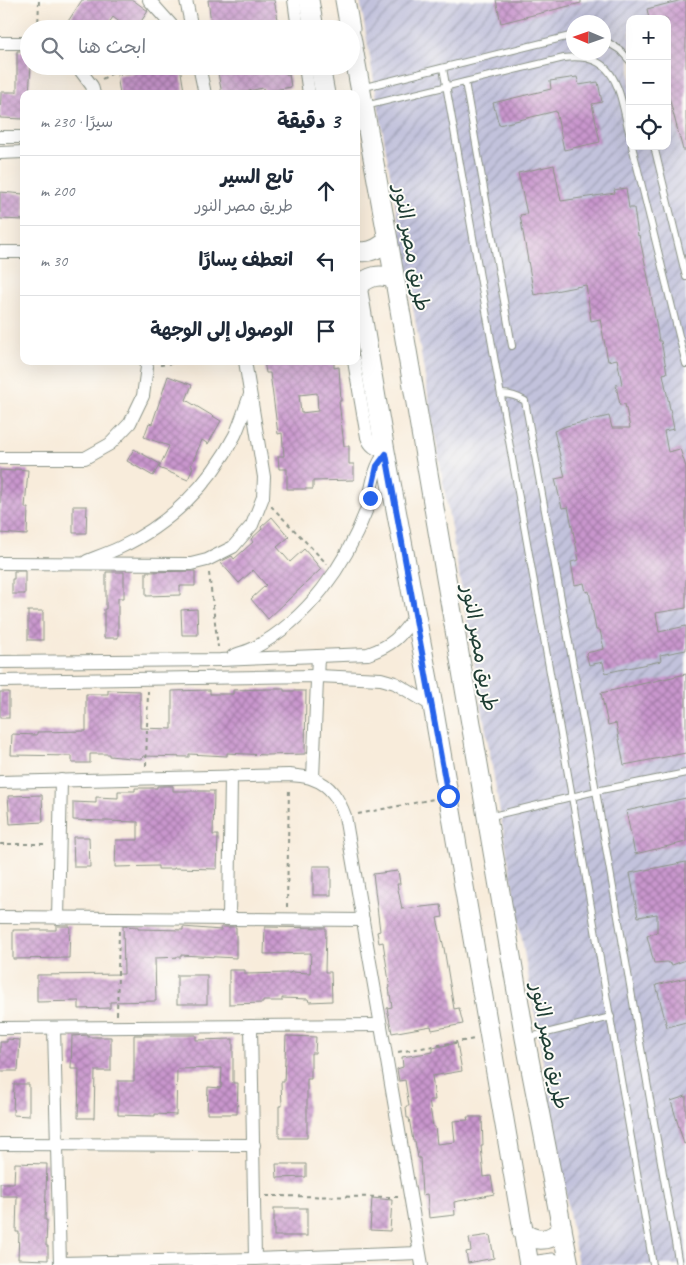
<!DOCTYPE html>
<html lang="ar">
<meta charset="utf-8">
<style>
:root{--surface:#fff;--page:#f2f2f3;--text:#1f2937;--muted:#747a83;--line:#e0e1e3}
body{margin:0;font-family:Caveat,"Playpen Sans Arabic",sans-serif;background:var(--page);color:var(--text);direction:rtl}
.controls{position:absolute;right:15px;top:15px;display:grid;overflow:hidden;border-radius:10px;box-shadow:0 5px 20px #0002}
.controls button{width:45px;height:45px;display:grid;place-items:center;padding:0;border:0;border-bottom:1px solid var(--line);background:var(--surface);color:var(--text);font:25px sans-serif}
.compass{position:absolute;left:566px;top:15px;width:45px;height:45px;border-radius:50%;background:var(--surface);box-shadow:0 5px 20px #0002;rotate:272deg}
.stop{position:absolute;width:15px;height:15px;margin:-11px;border:4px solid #2563eb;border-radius:50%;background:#fff}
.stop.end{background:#2563eb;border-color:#fff;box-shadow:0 1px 5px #0008}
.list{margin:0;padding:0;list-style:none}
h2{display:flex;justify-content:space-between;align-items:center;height:65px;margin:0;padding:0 20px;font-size:21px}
h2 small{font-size:16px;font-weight:400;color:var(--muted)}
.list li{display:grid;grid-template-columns:32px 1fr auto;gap:15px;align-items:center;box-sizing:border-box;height:70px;padding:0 20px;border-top:1px solid var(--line)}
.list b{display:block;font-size:19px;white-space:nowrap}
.list p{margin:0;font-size:16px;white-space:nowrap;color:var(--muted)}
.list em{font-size:16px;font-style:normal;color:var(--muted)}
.icon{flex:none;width:28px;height:28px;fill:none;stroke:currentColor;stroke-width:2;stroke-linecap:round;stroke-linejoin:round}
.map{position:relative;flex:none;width:686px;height:1265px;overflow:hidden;direction:ltr}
.search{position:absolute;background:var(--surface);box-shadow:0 5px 20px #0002;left:20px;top:20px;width:340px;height:55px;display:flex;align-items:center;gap:12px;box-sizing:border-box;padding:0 18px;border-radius:28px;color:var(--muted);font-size:19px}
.panel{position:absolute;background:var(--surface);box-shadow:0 5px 20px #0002;left:20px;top:90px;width:340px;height:275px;border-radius:10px;direction:rtl}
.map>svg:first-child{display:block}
</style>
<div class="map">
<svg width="686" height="1265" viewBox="0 0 686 1265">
<defs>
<pattern id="industrial-furrows" width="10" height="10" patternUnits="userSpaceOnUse" patternTransform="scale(1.25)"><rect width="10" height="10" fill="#c2c2dc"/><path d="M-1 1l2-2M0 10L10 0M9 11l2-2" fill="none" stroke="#9d9fb3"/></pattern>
<pattern id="building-cross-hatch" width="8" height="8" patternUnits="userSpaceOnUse" patternTransform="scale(1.25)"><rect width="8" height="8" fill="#c996cd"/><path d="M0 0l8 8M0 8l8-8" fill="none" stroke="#a37ca7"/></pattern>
</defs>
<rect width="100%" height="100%" fill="#fdfcf7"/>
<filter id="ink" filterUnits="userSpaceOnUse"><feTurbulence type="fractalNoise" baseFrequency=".02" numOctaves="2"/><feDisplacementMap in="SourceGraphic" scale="10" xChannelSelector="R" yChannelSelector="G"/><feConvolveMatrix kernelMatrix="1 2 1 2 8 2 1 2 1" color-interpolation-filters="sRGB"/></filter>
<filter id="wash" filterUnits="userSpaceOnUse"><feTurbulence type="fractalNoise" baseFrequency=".0096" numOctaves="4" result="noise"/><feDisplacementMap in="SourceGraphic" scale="20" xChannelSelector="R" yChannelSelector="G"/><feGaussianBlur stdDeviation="1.12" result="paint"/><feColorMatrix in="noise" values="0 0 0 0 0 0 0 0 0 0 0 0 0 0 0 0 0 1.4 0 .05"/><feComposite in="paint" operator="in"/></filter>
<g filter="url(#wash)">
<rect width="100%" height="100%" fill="#f8ecdb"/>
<!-- industrial -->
<path fill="url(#industrial-furrows)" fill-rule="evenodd" d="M360 0H686V1265H578ZM630 19H667V146H630ZM574 22H604V52H574Z"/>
<g id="blocks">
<!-- building -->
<g fill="url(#building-cross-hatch)" fill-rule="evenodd">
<path d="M82 0H133L148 11 136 29H128L113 17 105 29H63Z"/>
<path d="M208 0H274L280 29H212Z"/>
<path d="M496 0H581V3L501 23Z"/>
<path d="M682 0H686V150H683L667 90V19H649L647 9Z"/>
<path d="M17 51H29V66H31L29 94H24V119L0 118 1 92H17Z"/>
<path d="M180 66 184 91 167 94H120L117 75Z"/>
<path d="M225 66H285L286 74H289L291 87 264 92 263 88 235 94H222L217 68Z"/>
<path d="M577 77 579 85 598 82 602 102 592 104 600 142 564 150 556 111 499 125 493 103 551 89 550 81Z"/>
<path d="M554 165 561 201 615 193 614 190 626 188 629 208H634L638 236 639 235 648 277 659 341H661L667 373 663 374 674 429 664 431 668 452 680 449 686 467V608L656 613 659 632 686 626V650L660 655 661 661 605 673 603 662 589 665 586 653 604 649 600 630H596L589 591 586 592 584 583 575 585 571 562 579 560 568 507 562 508 555 479 565 477 554 431 566 426 609 416 612 428H630L625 404 620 405 616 385 622 384 617 359 608 361 600 319 591 321 586 285 534 295 520 215 527 214 518 173Z"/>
<path d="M0 192 24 194V220L0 219Z"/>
<path d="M264 361H334V368L339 367 341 401H339L344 446H349V464H354V480L313 481V489H287V469H279L278 456H284L282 433 278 434 270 373H266ZM317 393 318 411 301 413 299 395Z"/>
<path d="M168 376 192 385 186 400 221 421 208 444 202 440 191 466 193 467 188 480 159 468 169 446 144 437 149 423 152 424Z"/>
<path d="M134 449 160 464 153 476 127 461Z"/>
<path d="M14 469 28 470 25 508H28L27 535 0 533V470L14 471Z"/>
<path d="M73 506H87L86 533H73Z"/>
<path d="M272 517 289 537 277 547 290 562 304 549 321 569 268 619 251 599 266 585 253 570 239 583 220 562 232 556 234 559 253 542 251 539 262 529 261 527Z"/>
<path d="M14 571H25V594H12V579H14Z"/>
<path d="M195 571V586H180V595L146 596V572Z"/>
<path d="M106 572H124V598H118V638H104V609H106Z"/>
<path d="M197 609 198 635H182L181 610Z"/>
<rect x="28" y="611" width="15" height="29"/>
<path d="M686 674V753L624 765 616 723 608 725 601 693Z"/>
<path d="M270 689H284V691H306L305 754 266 755 227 753V756L189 754V757L143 756 142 759 109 756V754H90V763H72V756L11 755 12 734 37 735V732L86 731V694H108V690L140 691V728L172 729V691L210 690V694H233V690Z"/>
<rect x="0" y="692" width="9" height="26"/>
<path d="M157 786H173V791H214L213 835H218L217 869 174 868V869H158V866L115 867 116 840H138V822L73 820V802L96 803V797L118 798V791H135V788H157Z"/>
<path d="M42 795 43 822 10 824 8 796Z"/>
<path d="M686 798V842L635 854 626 811Z"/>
<path d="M73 837H89L90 867H74Z"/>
<path d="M686 862V960L672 965 667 962 654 963 647 936 657 932V914L638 917 630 873Z"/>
<rect x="313" y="866" width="18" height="29"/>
<path d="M398 871 400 884H397L402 909 441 905 443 917 437 918 444 948 454 1009 459 1008 463 1024 432 1030 431 1026 392 1033 387 1008 392 1007 389 988H390L383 942 379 943 377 932 380 931 373 874Z"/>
<path d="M56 926H70L69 958 13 959V930H56Z"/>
<path d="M123 926 138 927V929L183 930V927L221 930V927H236V958L181 955V957L155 958 156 1001 110 1002V1008L79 1009V1001L37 1002V975L124 974Z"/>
<path d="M265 927 326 928 325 972H331L332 1001 309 1002 308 999 282 998V1001H263V1003L229 1004V970H245V974L290 973 291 972 310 973 311 953 264 954Z"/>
<rect x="177" y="975" width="30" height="29"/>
<path d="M686 978V1022L667 1027 656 985Z"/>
<path d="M88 1035V1037H111V1071H95L94 1118H78L79 1069H71L72 1036Z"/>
<path d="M134 1035H196V1040L233 1039V1083H238L237 1114H207L208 1087 221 1088 222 1068 177 1069 176 1115 155 1114V1116L118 1115V1081H134Z"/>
<path d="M286 1036 316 1037 315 1053H311V1079H307V1138H279V1106H282L281 1082H284Z"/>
<path d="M7 1039 20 1040 18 1071H0V1042H7Z"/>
<path d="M457 1043 462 1071 432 1076 435 1100H429L433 1127H435L437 1144 455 1142 453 1121 468 1120 467 1117H482L483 1146H481L484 1177 491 1176 494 1194 454 1202 455 1215 429 1218 427 1194 422 1195 420 1158H418L415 1141H413L409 1118H407L406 1106H409L405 1080 399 1081 397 1069 403 1067 402 1057 433 1052V1048Z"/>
<path d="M14 1084H29V1116L13 1115Z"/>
<path d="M686 1096V1143L684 1144 671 1101Z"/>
<path d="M15 1163 47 1164 45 1220H47L46 1246H48V1260L18 1259 19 1232H16L17 1196H0V1183H14Z"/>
<path d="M276 1164H306V1177L277 1178Z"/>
<path d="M372 1198 392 1200 390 1231 370 1230Z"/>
<rect x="274" y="1208" width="33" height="28"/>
<path d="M490 1235 494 1258 468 1263 466 1252 471 1251 469 1238Z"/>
</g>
</g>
</g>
<g filter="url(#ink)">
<use href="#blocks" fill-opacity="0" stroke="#8c9488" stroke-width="1"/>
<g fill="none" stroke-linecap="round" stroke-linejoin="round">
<defs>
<g id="lane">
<path d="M604 40 620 50 630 61"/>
<path d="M443 68 572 797 653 1265"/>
<path d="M465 82 512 346"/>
<path d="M361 88 574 35"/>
<path d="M365 106 564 58C619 51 619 94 630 136"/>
<path d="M632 146 686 364"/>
<path d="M654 146 686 277"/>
<path d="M501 394C510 394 517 396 525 401L596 791 679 1265"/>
<path d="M488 817 596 791 686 773"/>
<path d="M526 1038 611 1017"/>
</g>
<g id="street">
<path d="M149 0 175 29"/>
<path d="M186 0 192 29"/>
<path d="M294 0 298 29"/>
<path d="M0 43H29"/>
<path d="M77 66 92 86 94 94"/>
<path d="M199 66 205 94"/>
<path d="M305 66 309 94"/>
<path d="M0 137H24"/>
<path d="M0 153 24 152"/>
<path d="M0 252H24"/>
<path d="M354 361 367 437C370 446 376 450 385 451"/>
<path d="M0 458H85L110 444 130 423 143 396 147 367 146 361"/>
<path d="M87 561C97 557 108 553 119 548 169 525 210 484 235 435 241 422 245 408 250 395"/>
<path d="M0 563 191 564 207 560 233 547 252 525 263 497 264 477 245 361"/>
<path d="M233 656C240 653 248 651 254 648 308 619 345 566 366 511 372 492 372 469 385 454"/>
<path d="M0 662 220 660 368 654C393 645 400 637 415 616"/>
<path d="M0 681 318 676 381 679 395 683 433 706"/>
<path d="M313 778 318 656"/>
<path d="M0 782 289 775C297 776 306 776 313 779 331 785 339 800 345 816L422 1265"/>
<path d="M0 917 363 920"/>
<path d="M58 918 61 780"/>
<path d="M229 918 231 776"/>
<path d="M251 1026 255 1259"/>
<path d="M0 1028 380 1025"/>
<path d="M54 1028 60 1265"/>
<path d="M0 1144 254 1145"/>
<path d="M60 1263 255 1259 419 1253"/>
</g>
<g id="secondary">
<path d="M309 0 314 29"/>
<path d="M345 0 350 29"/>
<path d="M351 37 388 240 525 1038 569 1265"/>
<path d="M320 66 325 94"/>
<path d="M356 251C369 254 379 249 388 240"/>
<path d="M356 280 385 451 433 706 529 1265"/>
<path d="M357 287C369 276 379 273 394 279"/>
<path d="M522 1231C534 1243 553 1242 562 1227"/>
<path d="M538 1265 553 1263 558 1265"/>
</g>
</defs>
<!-- lane casing -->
<use href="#lane" stroke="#8c9488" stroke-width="8"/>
<!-- street casing -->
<use href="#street" stroke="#8c9488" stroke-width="14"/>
<!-- secondary casing -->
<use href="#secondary" stroke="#8c9488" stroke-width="21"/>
<!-- path -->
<g stroke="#8c9488" stroke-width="2" stroke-dasharray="4 4" stroke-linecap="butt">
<path d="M38 29 39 0"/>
<path d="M102 79 125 66"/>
<path d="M160 365 188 361"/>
<path d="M271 506 327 564"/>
<path d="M209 573 218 647"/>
<path d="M146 766 148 691"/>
<path d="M358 814 434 799"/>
<path d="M0 844H48"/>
<path d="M287 907 289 787"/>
<path d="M117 1015 119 930"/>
<path d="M398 1052 475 1039"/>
<path d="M266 1196 399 1197"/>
</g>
<!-- lane -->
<use href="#lane" stroke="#fff" stroke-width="6"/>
<!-- street -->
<use href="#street" stroke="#fff" stroke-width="12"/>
<!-- secondary -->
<use href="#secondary" stroke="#fff" stroke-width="19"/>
</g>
</g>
<g fill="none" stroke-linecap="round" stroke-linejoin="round" filter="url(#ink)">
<!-- route -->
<path stroke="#2563eb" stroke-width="6" d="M370 498 377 466 386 454 448 796"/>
</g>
<g text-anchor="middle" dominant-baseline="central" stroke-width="4" stroke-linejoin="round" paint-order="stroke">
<!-- street labels -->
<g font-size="21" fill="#1f3d34" stroke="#fdfcf7">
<text transform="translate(412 248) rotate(80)">طريق مصر النور</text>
<text transform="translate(480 648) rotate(80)">طريق مصر النور</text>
<text transform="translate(550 1046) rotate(79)">طريق مصر النور</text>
</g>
</g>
</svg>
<div class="controls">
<button>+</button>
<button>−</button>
<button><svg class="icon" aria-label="locate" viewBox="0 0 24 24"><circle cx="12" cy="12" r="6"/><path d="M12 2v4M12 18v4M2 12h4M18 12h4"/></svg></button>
</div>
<svg class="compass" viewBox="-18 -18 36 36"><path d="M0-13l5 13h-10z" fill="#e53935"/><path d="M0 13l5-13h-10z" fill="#747a83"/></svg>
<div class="stop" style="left:448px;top:796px"></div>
<div class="stop end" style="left:370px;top:498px"></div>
<div class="search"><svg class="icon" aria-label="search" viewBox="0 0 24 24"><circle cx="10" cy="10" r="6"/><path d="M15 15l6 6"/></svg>ابحث هنا</div>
<section class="panel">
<h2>3 دقيقة<small>سيرًا · 230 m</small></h2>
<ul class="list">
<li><svg class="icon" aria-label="ahead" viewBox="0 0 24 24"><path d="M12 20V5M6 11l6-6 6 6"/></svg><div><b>تابع السير</b><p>طريق مصر النور</p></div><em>200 m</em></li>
<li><svg class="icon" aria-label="left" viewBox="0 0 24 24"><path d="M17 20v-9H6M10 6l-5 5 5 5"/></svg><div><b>انعطف يسارًا</b></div><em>30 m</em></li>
<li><svg class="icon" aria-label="arrive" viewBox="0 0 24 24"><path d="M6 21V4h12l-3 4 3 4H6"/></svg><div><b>الوصول إلى الوجهة</b></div></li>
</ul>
</section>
</div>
